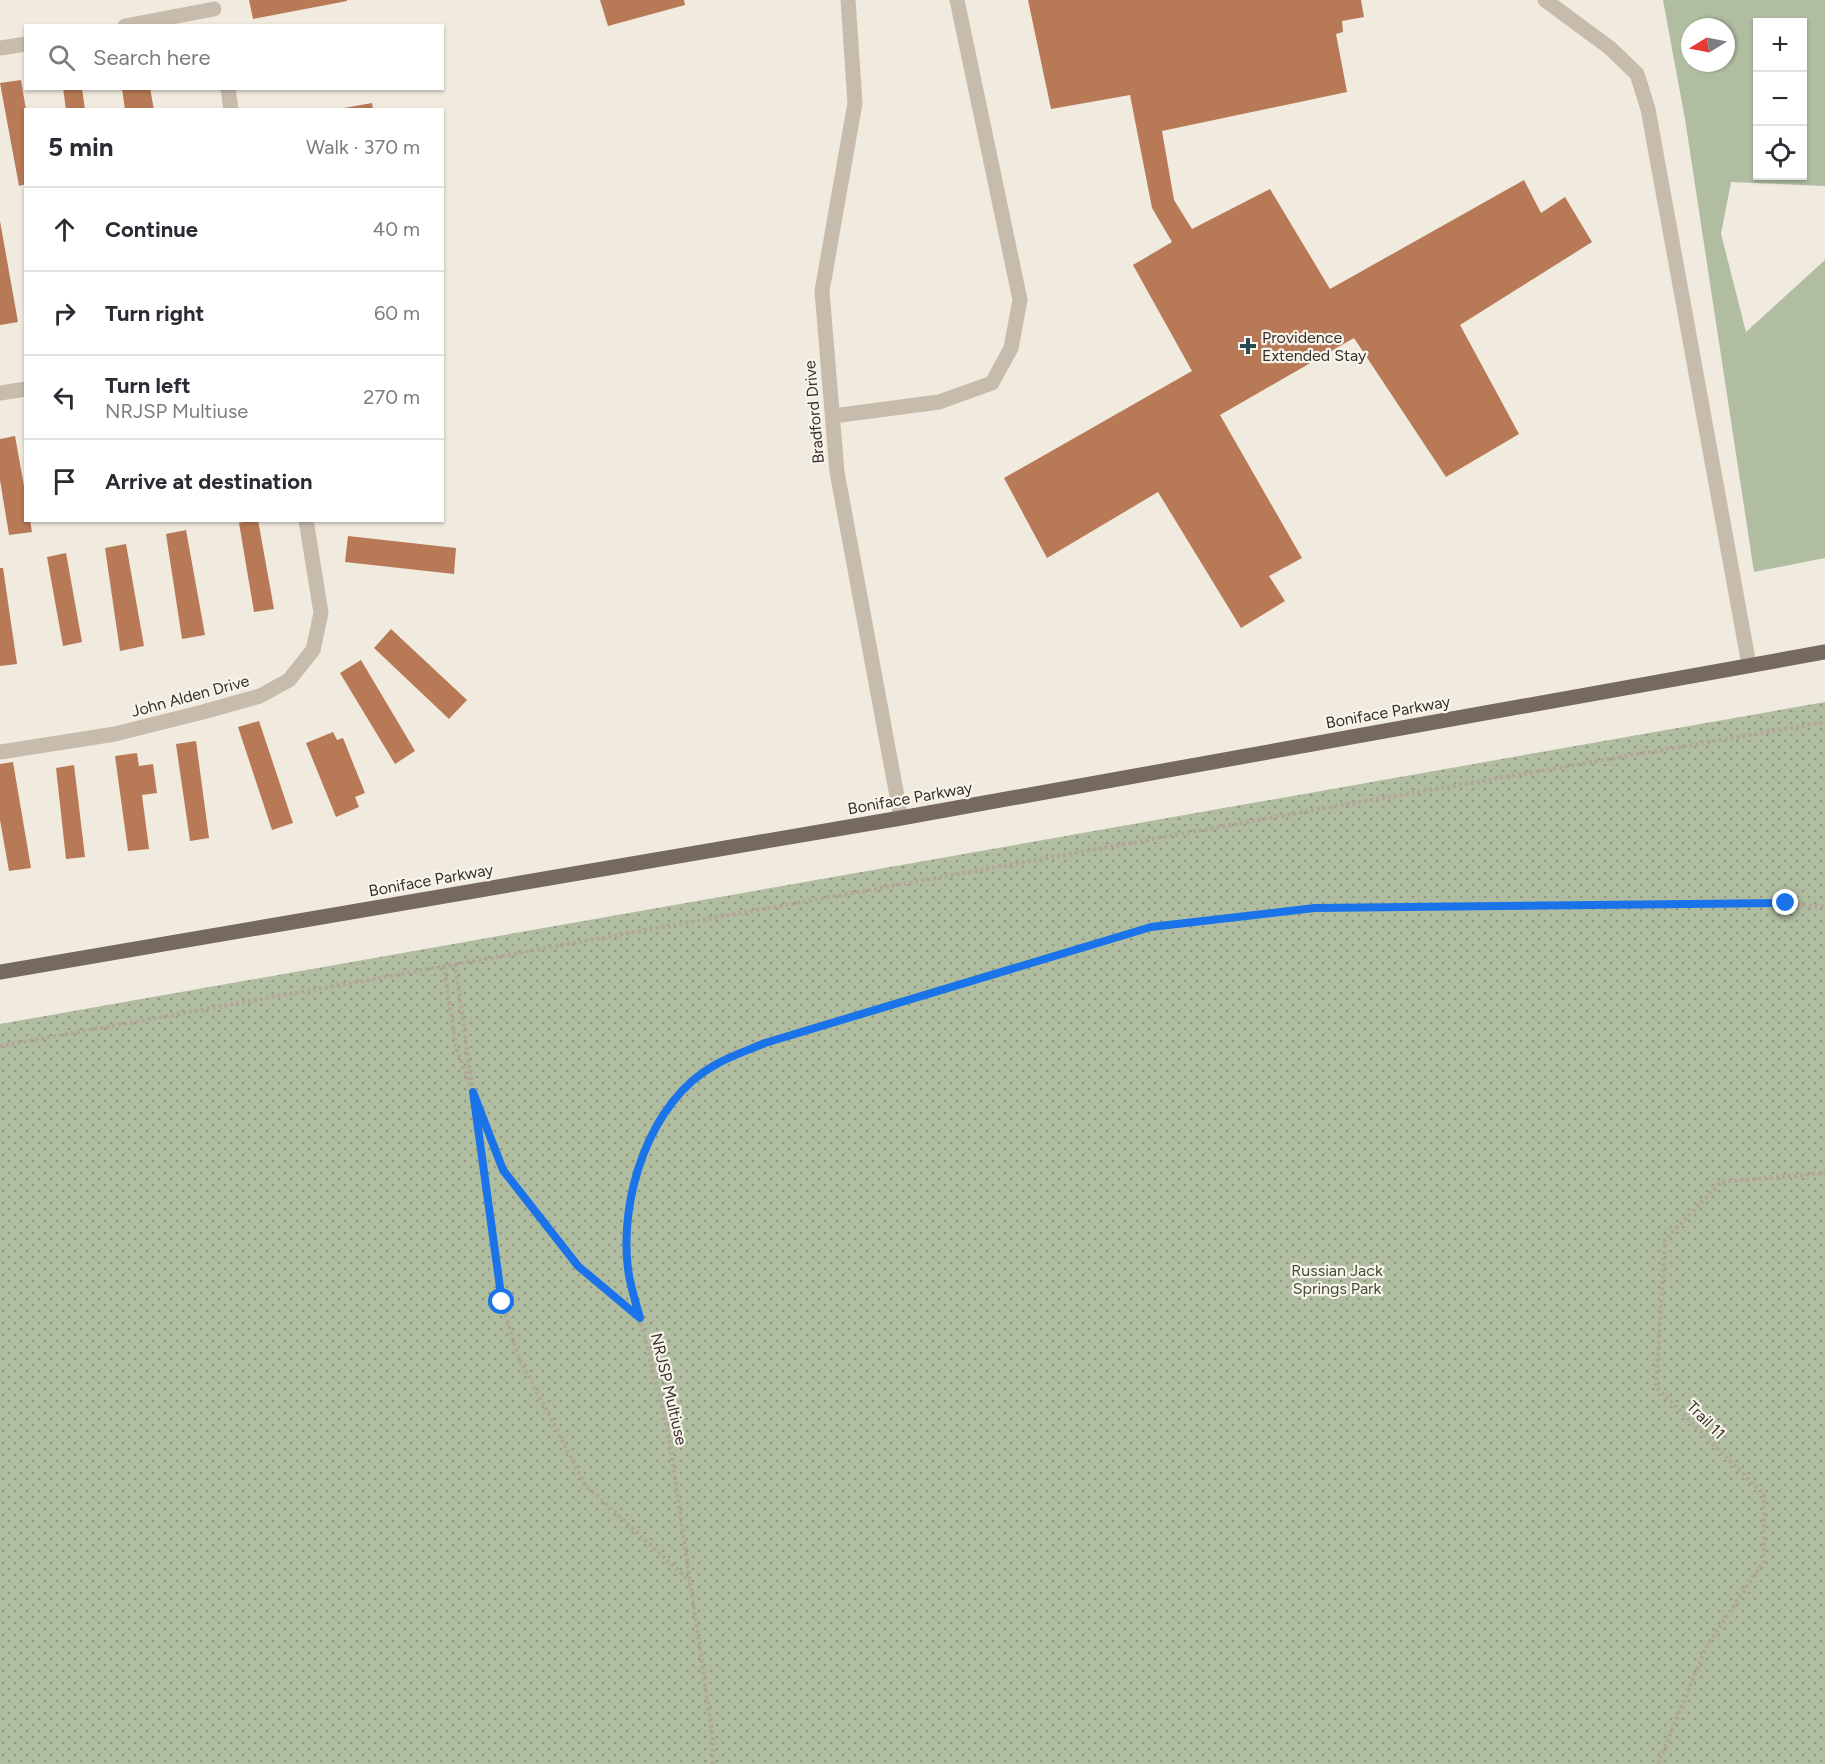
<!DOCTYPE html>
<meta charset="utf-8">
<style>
:root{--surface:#fff;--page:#f2f2f3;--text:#2b2b33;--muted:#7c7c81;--line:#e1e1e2}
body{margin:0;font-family:Figtree,sans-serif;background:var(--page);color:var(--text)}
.controls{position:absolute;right:18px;top:18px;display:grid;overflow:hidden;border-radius:0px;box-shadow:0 2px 4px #0004}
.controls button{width:54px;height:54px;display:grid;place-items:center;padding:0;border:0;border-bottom:2px solid var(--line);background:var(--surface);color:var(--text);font:30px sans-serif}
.compass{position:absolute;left:1681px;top:18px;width:54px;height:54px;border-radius:50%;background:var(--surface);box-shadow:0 2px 4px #0004;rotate:260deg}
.stop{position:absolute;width:18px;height:18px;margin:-14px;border:4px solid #1a73e8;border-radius:50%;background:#fff}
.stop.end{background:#1a73e8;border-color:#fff;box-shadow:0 2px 6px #0008}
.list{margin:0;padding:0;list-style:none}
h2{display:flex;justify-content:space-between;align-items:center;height:78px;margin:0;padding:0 24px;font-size:26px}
h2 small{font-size:20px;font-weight:400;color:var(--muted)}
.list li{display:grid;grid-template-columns:39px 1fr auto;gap:18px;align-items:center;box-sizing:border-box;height:84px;padding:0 24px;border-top:2px solid var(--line)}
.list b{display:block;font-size:22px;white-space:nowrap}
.list p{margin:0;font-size:20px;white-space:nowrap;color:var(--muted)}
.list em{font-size:20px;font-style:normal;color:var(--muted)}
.icon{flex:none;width:33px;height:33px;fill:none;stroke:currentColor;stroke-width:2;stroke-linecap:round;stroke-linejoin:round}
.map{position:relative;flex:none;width:1825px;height:1764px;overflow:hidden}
.search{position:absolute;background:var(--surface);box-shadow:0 2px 4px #0004;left:24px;top:24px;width:420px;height:66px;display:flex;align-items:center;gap:15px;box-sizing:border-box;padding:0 21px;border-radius:0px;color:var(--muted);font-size:22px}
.panel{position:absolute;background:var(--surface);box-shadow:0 2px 4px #0004;left:24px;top:108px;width:420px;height:414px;border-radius:0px}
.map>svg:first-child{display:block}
</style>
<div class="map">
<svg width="1825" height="1764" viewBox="0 0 1825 1764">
<defs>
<pattern id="park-dots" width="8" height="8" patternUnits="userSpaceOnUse" patternTransform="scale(1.5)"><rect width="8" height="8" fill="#b0bda1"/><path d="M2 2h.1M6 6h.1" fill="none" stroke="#909a83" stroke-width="1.8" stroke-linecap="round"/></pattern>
</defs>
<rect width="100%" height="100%" fill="#f0eadf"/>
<!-- grass -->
<path fill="#b0bda1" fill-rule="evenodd" d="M1663 0H1825V186L1731 182 1721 234 1746 332 1825 260V558L1754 572 1685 119ZM1758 22H1802V176H1758ZM1690 27H1726V63H1690Z"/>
<!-- park -->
<path fill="url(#park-dots)" d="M1825 702V1764H0V1024Z"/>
<!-- building -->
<g fill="#b87a56">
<path d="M249 0H347V1L253 19Z"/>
<path d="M600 0H684L685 5 608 26Z"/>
<path d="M1028 0H1361L1364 17 1342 21 1343 32 1336 34 1347 92 1162 131 1174 200 1192 229 1270 189 1330 289 1524 180 1541 213 1565 197 1592 242 1460 325 1519 434 1446 477 1354 338 1220 415 1302 558 1269 576 1285 601 1241 628 1158 492 1047 558 1004 478 1192 371 1133 265 1172 242 1152 208 1130 95 1051 109Z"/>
<path d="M21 80 26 110V184L19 186 0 83Z"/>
<path d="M63 88H82L85 110H66Z"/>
<path d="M122 88H150L154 110H125Z"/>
<path d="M372 103 373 110H344V108Z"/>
<path d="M0 221 18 322 0 325Z"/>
<path d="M15 436 26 497V520H30L32 532 9 535 0 480V439Z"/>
<path d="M251 520H258L274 609 254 612 239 523Z"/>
<path d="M186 530 205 635 182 639 166 534Z"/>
<path d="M348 536 456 548 454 574 345 562Z"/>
<path d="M126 544 144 646 120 651 105 548Z"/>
<path d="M66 553 82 642 63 646 47 557Z"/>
<path d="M0 568H3L17 664 0 666Z"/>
<path d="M391 629 467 700 449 719 374 648Z"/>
<path d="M361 660 415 751 395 764 340 673Z"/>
<path d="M259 721 293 823 272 830 238 727Z"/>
<path d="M333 732 337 740 343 738 365 793 355 797 359 807 336 817 306 743Z"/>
<path d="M196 741 209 838 190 841 176 744Z"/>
<path d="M137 753 139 766 153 764 157 793 142 795 149 849 128 851 115 756Z"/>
<path d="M13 762 31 868 9 871 0 820V764Z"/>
<path d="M74 765 85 857 66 859 56 768Z"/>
</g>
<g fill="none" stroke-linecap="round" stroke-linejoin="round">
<!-- path -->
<g stroke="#b2a697" stroke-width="4" stroke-dasharray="3 3" stroke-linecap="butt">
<path d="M455 964 502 1302 518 1356 586 1486 690 1581"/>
<path d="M444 966 456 1048 470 1085"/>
<path d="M0 1046 1348 804 1825 722"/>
<path d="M476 1100 503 1170 578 1266 640 1318"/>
<path d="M713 1764V1739L669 1437 628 1269V1203L652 1131 678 1094 713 1065 765 1043 1151 927 1315 908 1786 903 1825 907"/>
<path d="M1658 1764 1706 1647 1764 1561V1495L1656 1387 1665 1240 1721 1182 1825 1173"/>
</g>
<!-- service -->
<g stroke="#c7bcac" stroke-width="15">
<path d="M1545 0 1610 48 1637 74 1648 109 1749 665"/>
<path d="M833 416 939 402 992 383 1011 348 1020 300 957 0"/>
</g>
<!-- minor -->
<g stroke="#c7bcac" stroke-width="15">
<path d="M848 0 855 103 822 291 837 472 901 818"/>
<path d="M125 26 214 9"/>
<path d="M0 48 26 44"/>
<path d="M228 88 231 110"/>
<path d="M0 393 26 389"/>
<path d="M0 752 115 734 203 712 260 696 289 680 313 650 321 613 306 520"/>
</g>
<!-- primary -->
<path stroke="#76695d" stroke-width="15" d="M0 972 901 818 1825 652"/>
</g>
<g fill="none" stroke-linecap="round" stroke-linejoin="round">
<!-- route -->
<path stroke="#1a73e8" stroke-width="8" d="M502 1302 473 1092 503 1170 578 1266 640 1318C636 1303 630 1286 628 1269 619 1199 649 1101 715 1065 730 1056 749 1050 765 1043L1151 927 1315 908 1786 903"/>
</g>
<!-- markers -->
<path fill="#254a53" stroke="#f8f4eb" stroke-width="2" d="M1245 337h6v6h6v6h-6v6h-6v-6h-6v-6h6z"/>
<g text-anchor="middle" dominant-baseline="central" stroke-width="4.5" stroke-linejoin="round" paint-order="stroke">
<!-- poi labels -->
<g font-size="16" fill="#362f2a" stroke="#f8f4eb" text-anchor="start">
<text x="1262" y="337">Providence<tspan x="1262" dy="18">Extended Stay</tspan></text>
</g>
<!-- street labels -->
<g font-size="16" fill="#362f2a" stroke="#f8f4eb">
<text transform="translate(814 412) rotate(-95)">Bradford Drive</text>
<text transform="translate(190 696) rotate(-15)">John Alden Drive</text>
<text transform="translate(1388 712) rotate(-10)">Boniface Parkway</text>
<text transform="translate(910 798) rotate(-10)">Boniface Parkway</text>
<text transform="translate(431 880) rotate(-10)">Boniface Parkway</text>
<text transform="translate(669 1389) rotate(77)">NRJSP Multiuse</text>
<text transform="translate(1706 1420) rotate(45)">Trail 11</text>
</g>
<!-- park labels -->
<g font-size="16" fill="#415131" stroke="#f8f4eb">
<text x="1337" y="1270">Russian Jack<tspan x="1337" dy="18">Springs Park</tspan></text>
</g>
</g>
</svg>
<div class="controls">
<button>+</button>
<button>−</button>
<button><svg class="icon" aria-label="locate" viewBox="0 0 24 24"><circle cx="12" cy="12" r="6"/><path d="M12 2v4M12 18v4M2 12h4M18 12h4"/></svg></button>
</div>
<svg class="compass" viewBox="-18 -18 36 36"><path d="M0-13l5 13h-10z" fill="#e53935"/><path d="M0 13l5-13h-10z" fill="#7c7c81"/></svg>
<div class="stop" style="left:502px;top:1302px"></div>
<div class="stop end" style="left:1786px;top:903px"></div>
<div class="search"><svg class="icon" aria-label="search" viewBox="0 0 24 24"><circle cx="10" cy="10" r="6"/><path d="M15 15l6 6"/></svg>Search here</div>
<section class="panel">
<h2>5 min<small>Walk · 370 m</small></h2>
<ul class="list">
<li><svg class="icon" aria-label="ahead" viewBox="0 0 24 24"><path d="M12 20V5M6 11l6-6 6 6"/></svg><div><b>Continue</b></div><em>40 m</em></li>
<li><svg class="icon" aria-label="right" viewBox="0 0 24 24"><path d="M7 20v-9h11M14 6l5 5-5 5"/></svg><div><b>Turn right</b></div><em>60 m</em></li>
<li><svg class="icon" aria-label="left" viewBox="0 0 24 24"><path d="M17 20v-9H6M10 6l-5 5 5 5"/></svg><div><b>Turn left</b><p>NRJSP Multiuse</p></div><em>270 m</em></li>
<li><svg class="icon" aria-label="arrive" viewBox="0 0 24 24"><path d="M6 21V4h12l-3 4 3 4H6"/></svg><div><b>Arrive at destination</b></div></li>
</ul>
</section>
</div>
